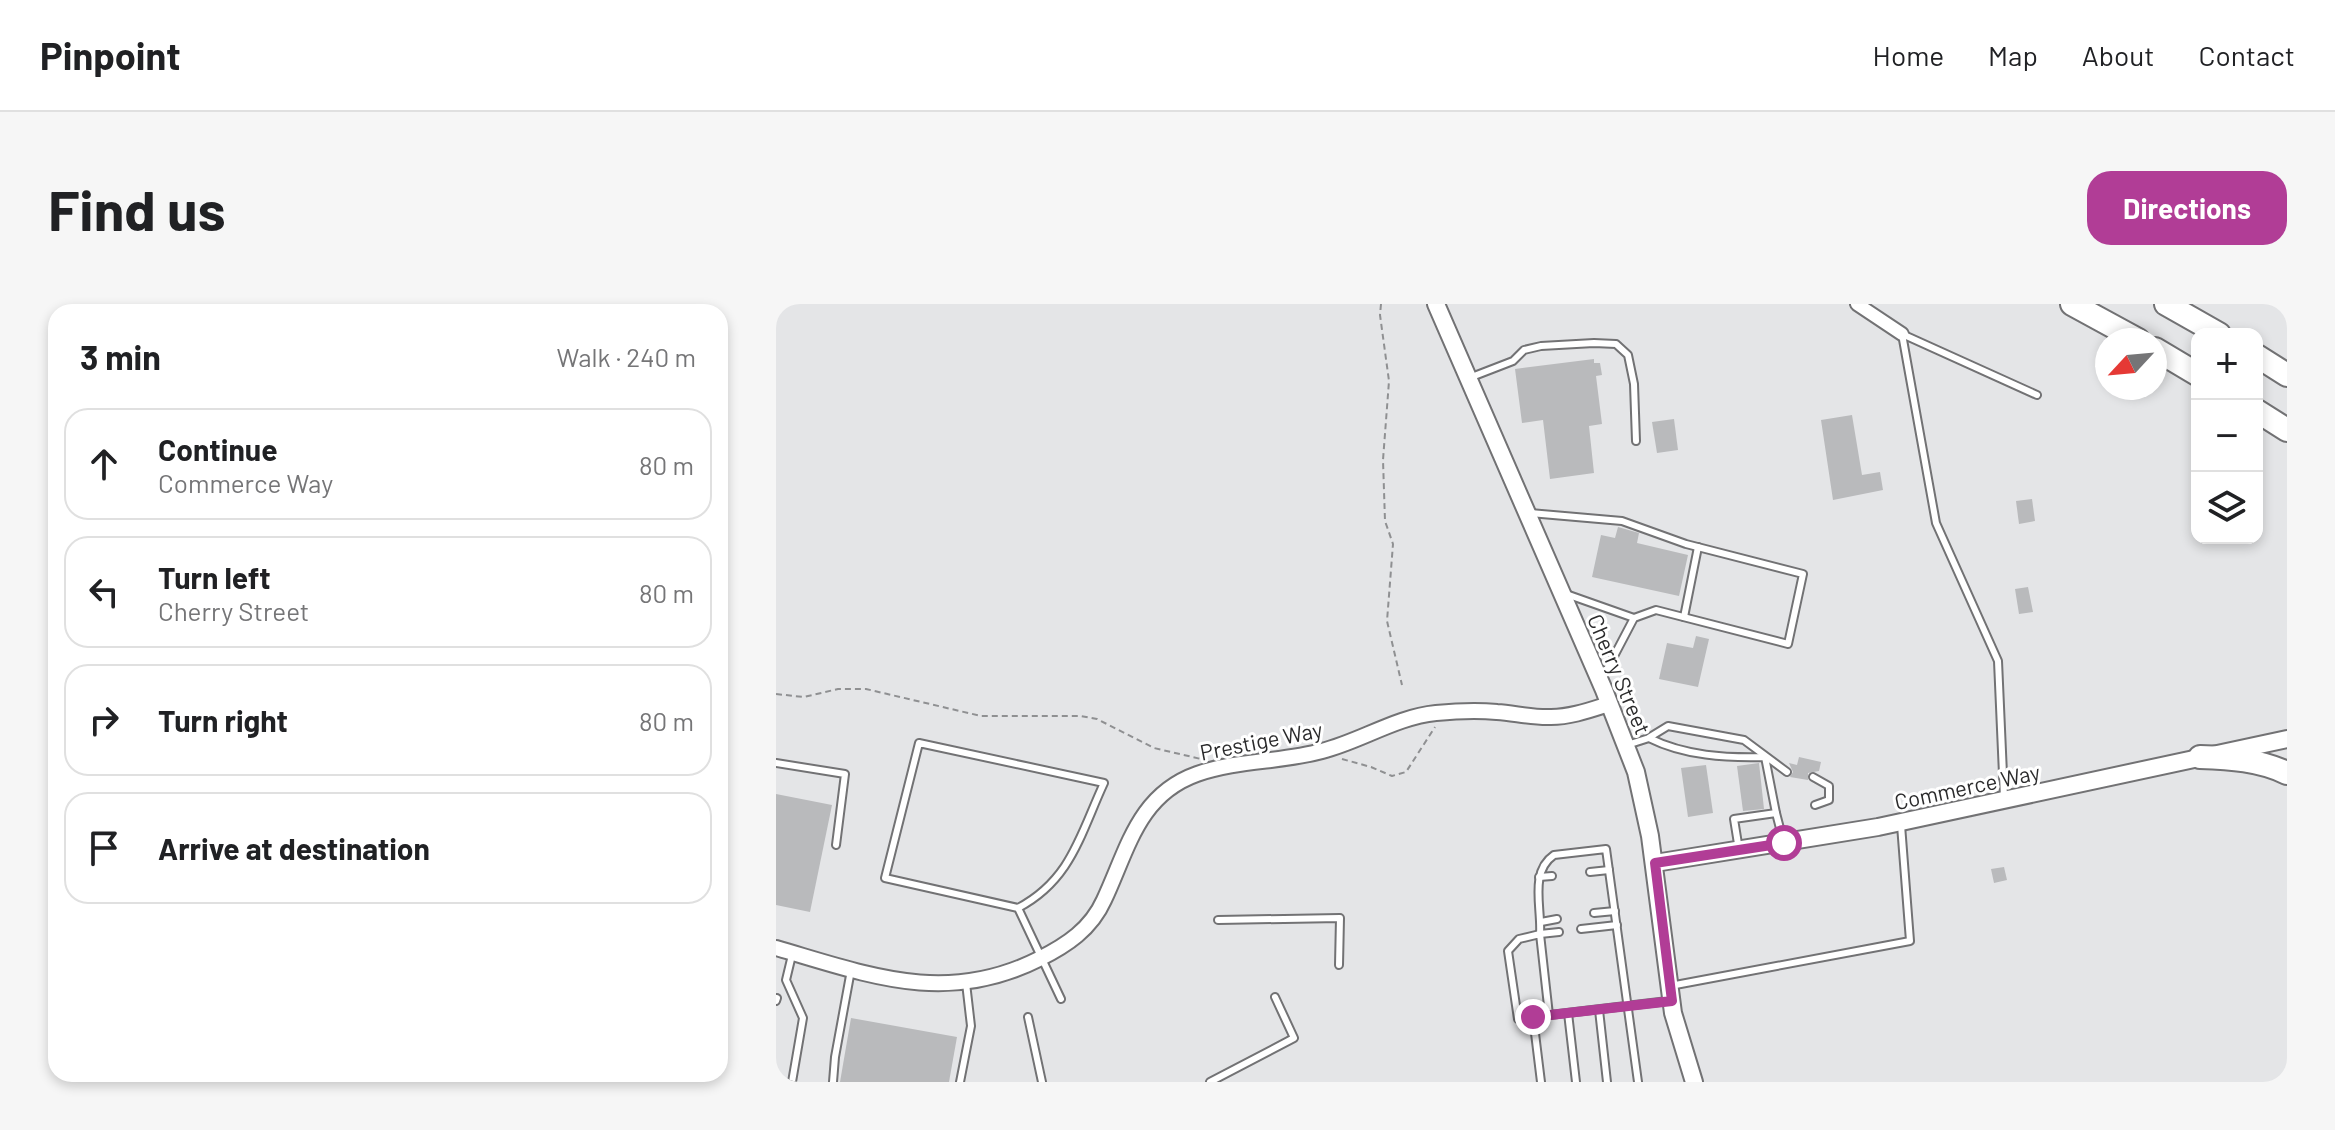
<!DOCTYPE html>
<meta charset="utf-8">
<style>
:root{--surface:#fff;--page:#f6f6f6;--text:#202124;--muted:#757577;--line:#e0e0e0;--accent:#b13d96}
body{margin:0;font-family:Barlow,sans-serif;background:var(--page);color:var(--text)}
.controls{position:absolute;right:24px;top:24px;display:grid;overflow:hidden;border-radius:16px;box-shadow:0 4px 12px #0003}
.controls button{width:72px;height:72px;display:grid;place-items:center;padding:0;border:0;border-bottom:2px solid var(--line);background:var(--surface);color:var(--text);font:40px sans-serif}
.compass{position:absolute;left:1319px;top:24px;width:72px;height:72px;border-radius:50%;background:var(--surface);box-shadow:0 4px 12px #0003;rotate:244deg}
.stop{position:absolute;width:24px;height:24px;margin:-18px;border:6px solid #b13d96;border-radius:50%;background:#fff}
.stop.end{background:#b13d96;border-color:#fff;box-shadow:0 2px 8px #0008}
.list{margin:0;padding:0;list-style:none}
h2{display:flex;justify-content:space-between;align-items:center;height:104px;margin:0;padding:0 32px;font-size:34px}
h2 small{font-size:26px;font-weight:400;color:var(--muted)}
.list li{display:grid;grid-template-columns:52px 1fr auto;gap:24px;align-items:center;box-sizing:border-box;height:112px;margin:0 16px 16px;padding:0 16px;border:2px solid var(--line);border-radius:24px}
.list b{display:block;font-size:30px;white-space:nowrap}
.list p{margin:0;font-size:26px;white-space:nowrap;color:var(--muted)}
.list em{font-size:26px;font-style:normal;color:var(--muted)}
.icon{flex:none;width:44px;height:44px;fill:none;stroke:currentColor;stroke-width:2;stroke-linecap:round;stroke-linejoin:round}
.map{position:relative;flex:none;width:1511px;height:778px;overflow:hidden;border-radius:24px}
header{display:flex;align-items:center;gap:48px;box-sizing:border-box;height:112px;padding:0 40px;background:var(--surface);border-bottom:2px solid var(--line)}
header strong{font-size:38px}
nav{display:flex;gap:44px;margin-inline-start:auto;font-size:28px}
.intro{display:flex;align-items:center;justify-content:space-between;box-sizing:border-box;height:192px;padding:0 48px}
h1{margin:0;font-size:56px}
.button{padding:20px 36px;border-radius:24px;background:var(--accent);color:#fff;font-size:28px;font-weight:700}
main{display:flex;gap:48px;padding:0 48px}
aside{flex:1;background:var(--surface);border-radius:24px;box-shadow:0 4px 12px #0003}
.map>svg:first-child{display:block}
</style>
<header>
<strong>Pinpoint</strong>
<nav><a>Home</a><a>Map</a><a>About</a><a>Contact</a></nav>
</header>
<div class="intro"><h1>Find us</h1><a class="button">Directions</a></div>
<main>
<aside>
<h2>3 min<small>Walk · 240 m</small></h2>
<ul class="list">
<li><svg class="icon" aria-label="ahead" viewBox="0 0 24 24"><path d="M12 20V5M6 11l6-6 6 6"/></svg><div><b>Continue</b><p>Commerce Way</p></div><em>80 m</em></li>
<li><svg class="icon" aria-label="left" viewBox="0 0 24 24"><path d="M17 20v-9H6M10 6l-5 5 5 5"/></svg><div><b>Turn left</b><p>Cherry Street</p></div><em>80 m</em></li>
<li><svg class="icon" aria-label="right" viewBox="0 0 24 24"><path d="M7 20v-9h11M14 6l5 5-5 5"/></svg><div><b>Turn right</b></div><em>80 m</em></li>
<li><svg class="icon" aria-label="arrive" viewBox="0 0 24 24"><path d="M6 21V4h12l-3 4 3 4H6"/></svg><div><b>Arrive at destination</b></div></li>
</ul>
</aside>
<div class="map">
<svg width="1511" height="778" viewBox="0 0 1511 778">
<rect width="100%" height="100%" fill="#e4e5e7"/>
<!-- building -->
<g fill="#b9babc">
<path d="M818 55V59H824L826 71 820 72 826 120 813 122 818 169 774 175 767 116 746 119 739 65Z"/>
<path d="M1076 111 1086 171 1104 168 1107 186 1057 196 1045 116Z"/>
<path d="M898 115 902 146 881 149 876 118Z"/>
<path d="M1256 195 1259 217 1243 220 1240 197Z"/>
<path d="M842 223 863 229 861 239 912 251 903 292 816 273 825 231 839 234Z"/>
<path d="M1252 283 1257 308 1243 310 1239 285Z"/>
<path d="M920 332 933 335 922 383 883 375 891 339 917 344Z"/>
<path d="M1023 453 1045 458 1043 467 1032 469V476L1014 473 1017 468 1013 459 1021 461Z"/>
<path d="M983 459 988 505 967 507 961 462Z"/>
<path d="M930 461 937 509 912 513 905 464Z"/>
<path d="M0 490 56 501 34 608 0 601Z"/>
<path d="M1228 563 1231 576 1218 579 1215 565Z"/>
<path d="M75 714 181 733 173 778H64Z"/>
</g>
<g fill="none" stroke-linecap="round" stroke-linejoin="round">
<defs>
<g id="service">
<path d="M1126 30 1160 219 1222 357 1228 493"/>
<path d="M1126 30 1261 91"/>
<path d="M693 74 737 57 748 46 765 42 818 39 840 40 852 51 858 80 860 137"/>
<path d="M754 209 846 217 910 240 1027 270 1012 340 880 306 858 314 826 375"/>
<path d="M790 290 858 314"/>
<path d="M908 313 922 243"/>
<path d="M874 433 892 422 968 436 1011 468"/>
<path d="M851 441 873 434C909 452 950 454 989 453L1000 509"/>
<path d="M0 459 69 470 60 541"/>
<path d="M1037 473 1053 482V496L1039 501"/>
<path d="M963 546 958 515 1000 509 1007 536"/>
<path d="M814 568 833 566"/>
<path d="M763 573 776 572"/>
<path d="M242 604 109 574 143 439 328 479C304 531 295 576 242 604L285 695"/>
<path d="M818 609 839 607"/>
<path d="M442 616 564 614 563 661"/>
<path d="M765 618 781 615"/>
<path d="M805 625 841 621"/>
<path d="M783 628 764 630C766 604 753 568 778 551L830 545 862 778"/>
<path d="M894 682 1134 637 1125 521"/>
<path d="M0 697 1 694"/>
<path d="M823 706 831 778"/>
<path d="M792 709 800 778"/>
<path d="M773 711 764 630 743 635 732 647 742 715 757 713 892 697"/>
<path d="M252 713 266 778"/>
<path d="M757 713 765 778"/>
<path d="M16 778 27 714 10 676 16 651"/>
<path d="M57 778 59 753 75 666"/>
<path d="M184 778 195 722 190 679"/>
<path d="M434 778 518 734 499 693"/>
</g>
<path id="minor" d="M1081 0 1126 30"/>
<path id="tertiary" d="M0 644C93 671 170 702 263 655 291 641 315 625 328 596 352 545 362 491 421 470 461 456 506 458 546 447 585 437 620 413 660 409 680 407 701 406 721 408 738 409 757 414 775 413 795 413 814 406 833 400"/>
<g id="secondary">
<path d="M660 0 828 386 860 468 874 532 897 709 918 778"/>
<path d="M879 559 1102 523 1511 435"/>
</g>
<g id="motorway">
<path d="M1296 0 1362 36"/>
<path d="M1390 0 1443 30"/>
<path d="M1379 45 1421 70"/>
<path d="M1481 52 1511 71"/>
<path d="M1481 107 1511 126"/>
<path d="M1424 453C1454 454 1484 456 1511 469"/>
</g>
</defs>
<!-- service casing -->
<use href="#service" stroke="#727274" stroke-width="10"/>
<!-- minor casing -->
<use href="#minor" stroke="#727274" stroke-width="16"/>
<!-- tertiary casing -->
<use href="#tertiary" stroke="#727274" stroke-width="18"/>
<!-- secondary casing -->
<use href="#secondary" stroke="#727274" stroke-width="20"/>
<!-- motorway casing -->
<use href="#motorway" stroke="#727274" stroke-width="26"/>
<!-- path -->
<g stroke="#8f9092" stroke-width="2" stroke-dasharray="6 4" stroke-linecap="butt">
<path d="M605 0 604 11 613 77 607 156 609 217 617 240 611 317 626 381"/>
<path d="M0 390 28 393 62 385H90L205 412H305L321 415 378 444 425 455"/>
<path d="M566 455 595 463 616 472 630 468 659 423"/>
</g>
<!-- service -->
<use href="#service" stroke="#fff" stroke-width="6"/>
<!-- minor -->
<use href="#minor" stroke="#fff" stroke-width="12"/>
<!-- tertiary -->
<use href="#tertiary" stroke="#fff" stroke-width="14"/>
<!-- secondary -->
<use href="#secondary" stroke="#fff" stroke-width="16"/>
<!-- motorway -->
<use href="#motorway" stroke="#fff" stroke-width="22"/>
</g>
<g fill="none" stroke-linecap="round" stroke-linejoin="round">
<!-- route -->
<path stroke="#b13d96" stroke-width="10" d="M757 713 896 697 879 559 1008 539"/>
</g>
<g text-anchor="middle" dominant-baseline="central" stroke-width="6" stroke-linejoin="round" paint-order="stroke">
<!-- street labels -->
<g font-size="22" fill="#2b2b2c" stroke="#fff">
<text transform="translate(844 370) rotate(67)">Cherry Street</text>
<text transform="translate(485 436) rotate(-11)">Prestige Way</text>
<text transform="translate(1191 482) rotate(-12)">Commerce Way</text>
</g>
</g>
</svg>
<div class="controls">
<button>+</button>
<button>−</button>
<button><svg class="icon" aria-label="layers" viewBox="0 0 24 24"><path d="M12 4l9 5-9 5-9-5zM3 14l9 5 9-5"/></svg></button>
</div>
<svg class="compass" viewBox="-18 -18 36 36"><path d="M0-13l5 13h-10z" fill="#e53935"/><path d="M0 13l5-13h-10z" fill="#757577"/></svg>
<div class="stop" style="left:1008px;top:539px"></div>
<div class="stop end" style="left:757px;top:713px"></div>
</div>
</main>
